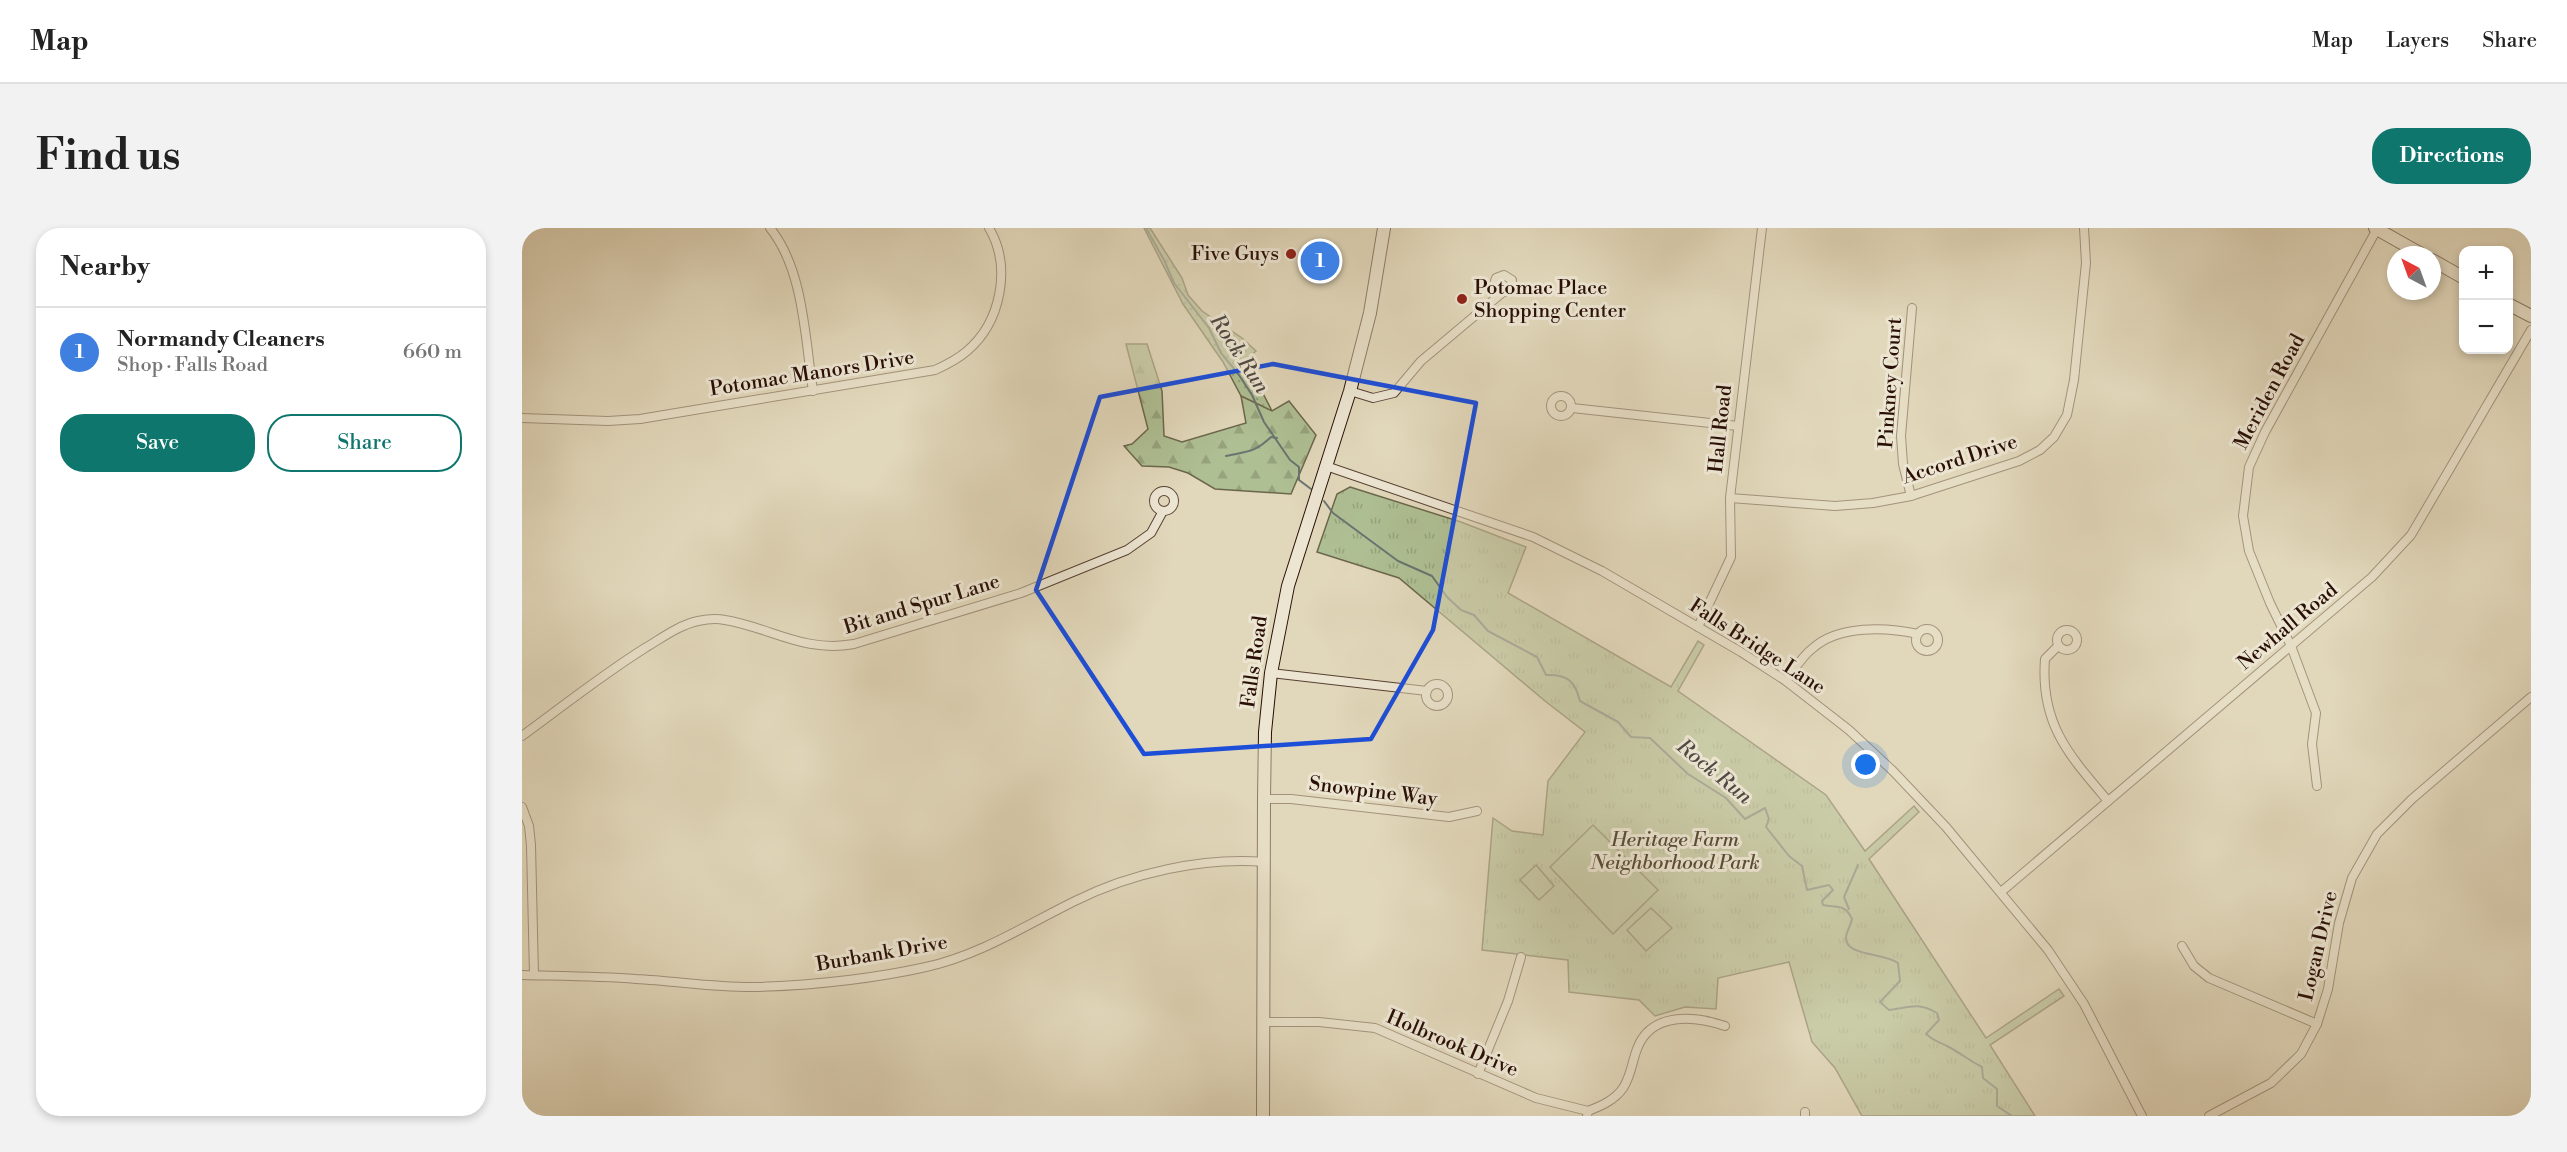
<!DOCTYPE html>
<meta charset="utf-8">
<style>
:root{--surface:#fff;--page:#f2f2f2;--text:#222;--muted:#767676;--line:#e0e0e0;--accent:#0f766e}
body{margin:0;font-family:"Libre Bodoni",serif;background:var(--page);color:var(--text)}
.controls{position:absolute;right:18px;top:18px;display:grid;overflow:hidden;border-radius:12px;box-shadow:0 3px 9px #0003}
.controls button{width:54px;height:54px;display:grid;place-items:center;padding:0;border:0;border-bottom:2px solid var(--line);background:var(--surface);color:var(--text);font:30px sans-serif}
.compass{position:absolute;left:1865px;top:18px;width:54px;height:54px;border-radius:50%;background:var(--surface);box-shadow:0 3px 9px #0003;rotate:319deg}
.you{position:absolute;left:1344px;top:537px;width:21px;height:21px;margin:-15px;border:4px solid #fff;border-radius:50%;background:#1a73e8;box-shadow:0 0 0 9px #1a73e833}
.badge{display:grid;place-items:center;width:39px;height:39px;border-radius:50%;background:var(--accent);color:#fff;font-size:20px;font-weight:700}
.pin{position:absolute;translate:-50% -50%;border:3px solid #fff;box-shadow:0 2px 6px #0006}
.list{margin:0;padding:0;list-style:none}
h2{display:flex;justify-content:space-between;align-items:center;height:78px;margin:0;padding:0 24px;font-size:26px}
h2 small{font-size:20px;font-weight:400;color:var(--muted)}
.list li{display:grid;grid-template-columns:39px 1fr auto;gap:18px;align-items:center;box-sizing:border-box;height:90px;padding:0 24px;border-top:2px solid var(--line)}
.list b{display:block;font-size:22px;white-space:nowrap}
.list p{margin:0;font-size:20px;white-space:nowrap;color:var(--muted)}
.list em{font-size:20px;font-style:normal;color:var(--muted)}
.actions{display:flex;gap:12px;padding:18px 24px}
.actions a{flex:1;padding:14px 0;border:2px solid var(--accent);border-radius:24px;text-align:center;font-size:21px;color:var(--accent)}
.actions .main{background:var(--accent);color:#fff}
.map{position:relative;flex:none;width:2009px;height:888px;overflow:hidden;border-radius:24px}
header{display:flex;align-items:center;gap:36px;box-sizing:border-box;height:84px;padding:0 30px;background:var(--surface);border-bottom:2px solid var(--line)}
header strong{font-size:28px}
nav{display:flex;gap:33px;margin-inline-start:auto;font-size:21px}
.intro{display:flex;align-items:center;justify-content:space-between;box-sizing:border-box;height:144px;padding:0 36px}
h1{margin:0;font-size:42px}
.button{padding:15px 27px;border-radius:24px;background:var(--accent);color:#fff;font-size:21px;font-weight:700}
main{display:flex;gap:36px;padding:0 36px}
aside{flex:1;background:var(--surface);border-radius:24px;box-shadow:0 3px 9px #0003}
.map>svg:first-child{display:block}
</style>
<header>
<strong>Map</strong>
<nav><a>Map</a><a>Layers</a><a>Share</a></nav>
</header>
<div class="intro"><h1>Find us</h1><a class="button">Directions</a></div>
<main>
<aside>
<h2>Nearby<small></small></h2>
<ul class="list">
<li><span class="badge" style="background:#3f7fe0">1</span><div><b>Normandy Cleaners</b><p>Shop · Falls Road</p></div><em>660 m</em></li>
</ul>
<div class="actions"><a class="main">Save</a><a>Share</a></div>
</aside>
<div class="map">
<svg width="2009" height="888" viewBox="0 0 2009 888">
<defs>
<pattern id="grass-dots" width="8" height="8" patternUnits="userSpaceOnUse" patternTransform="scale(1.5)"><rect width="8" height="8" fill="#aebf93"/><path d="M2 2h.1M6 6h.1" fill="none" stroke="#96a37d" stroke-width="1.8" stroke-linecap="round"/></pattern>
<pattern id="forest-firs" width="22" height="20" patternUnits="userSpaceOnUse" patternTransform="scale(1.5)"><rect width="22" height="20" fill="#aebf93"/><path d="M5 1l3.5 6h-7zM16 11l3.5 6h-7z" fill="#96a37d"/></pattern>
<pattern id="park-tufts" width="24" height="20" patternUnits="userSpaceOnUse" patternTransform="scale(1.5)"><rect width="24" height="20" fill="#aebf93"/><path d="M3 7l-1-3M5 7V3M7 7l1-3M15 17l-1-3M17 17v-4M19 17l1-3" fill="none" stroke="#96a37d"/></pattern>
</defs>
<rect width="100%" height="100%" fill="#e1d7ba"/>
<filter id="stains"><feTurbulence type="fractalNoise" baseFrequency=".00333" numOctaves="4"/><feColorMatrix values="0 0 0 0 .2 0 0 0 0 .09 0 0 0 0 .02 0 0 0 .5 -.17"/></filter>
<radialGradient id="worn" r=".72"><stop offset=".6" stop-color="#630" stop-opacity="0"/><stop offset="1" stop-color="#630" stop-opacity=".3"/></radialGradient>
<!-- grass -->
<path fill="url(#grass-dots)" stroke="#6c674c" stroke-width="1.5" d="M622 0H628L660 50 666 67 680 83 720 110 734 123 722 133 734 152 750 183 719 168 701 134 661 76Z"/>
<!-- forest -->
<path fill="url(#forest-firs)" stroke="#6c674c" stroke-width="1.5" d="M604 116H625L640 163 642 208 660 214 724 195 719 168 750 183 767 173 794 207 769 266 693 261 666 245 647 239 620 238 602 218 610 216 626 201Z"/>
<!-- park -->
<path fill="url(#park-tufts)" stroke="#6c674c" stroke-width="1.5" d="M828 259 939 294 1004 319 986 365 1149 459 1176 413 1182 417 1156 463 1304 567 1343 623 1392 578 1397 584 1347 631 1464 810 1537 761 1542 768 1468 817 1513 888H1340L1313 840 1290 814 1267 734 1196 750 1194 781 1163 779 1133 788 1117 772 1047 764 1046 732 960 722 971 590 990 603 1021 607 1026 553 1063 504 1023 473 877 350 795 324 815 266Z"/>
<!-- pitch -->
<g fill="#aebf93" stroke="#6c674c" stroke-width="1.5">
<path d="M1071 597 1136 662 1091 706 1028 639Z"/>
<path d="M1014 637 1032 658 1017 672 998 652Z"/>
<path d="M1129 680 1150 700 1124 723 1105 702Z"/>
</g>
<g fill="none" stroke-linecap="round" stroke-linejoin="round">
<!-- stream -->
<g stroke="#6a7470" stroke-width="2">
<path d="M624 0 642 32 652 55 687 100 699 125 717 147 730 167 742 194 768 232 777 239V252L789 261"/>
<path d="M704 228C726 223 732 225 749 209L755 210"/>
<path d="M802 273 811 285 876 333 910 348 925 369 939 382 952 387 966 403 1015 429 1024 447C1045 446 1053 453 1058 473L1096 494 1109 509 1128 510 1166 546 1204 570 1223 591 1243 580 1247 591 1244 599 1267 628 1280 638 1285 662 1307 657 1311 662 1300 673 1301 677C1315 680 1324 676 1330 691 1329 697 1324 704 1324 710 1323 728 1364 725 1376 735L1378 753 1358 774 1367 782C1386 780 1395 773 1415 785L1417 792 1404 806C1413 814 1416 813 1425 818 1437 824 1448 833 1460 839L1461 850 1475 861V878L1490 888"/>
<path d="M1327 681 1322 669 1336 637"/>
</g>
<defs>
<g id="minor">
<path d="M248 0C282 42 283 111 291 163"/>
<path d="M828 163 851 170 872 165 899 133 980 65 989 61 990 52 982 47 974 50 972 56 975 62 980 65"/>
<circle cx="1039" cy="178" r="10"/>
<path d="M1050 180 1216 198"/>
<path d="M0 190 86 193 118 191 413 142C424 137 436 131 445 123 479 94 490 39 467 0"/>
<path d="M804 238 1011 309 1080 343 1219 424 1264 453 1327 502 1371 543 1424 599 1526 722 1562 776 1620 888"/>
<circle cx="642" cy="273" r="10"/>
<path d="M1389 268 1381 236 1379 208 1390 80"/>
<path d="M1208 270 1313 278 1351 275 1389 268 1497 233 1518 222 1532 209 1545 187 1552 152 1564 35 1562 0"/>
<path d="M1176 399 1209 329 1208 270 1240 0"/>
<circle cx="1405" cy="412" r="11"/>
<circle cx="1545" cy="412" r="10"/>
<path d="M1536 418 1523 431C1518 496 1547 527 1586 573"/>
<path d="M749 445 905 463"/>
<path d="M1264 453C1272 442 1280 428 1291 420 1317 397 1364 399 1396 406"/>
<circle cx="915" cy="467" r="11"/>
<path d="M0 508C41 478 80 447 123 420 140 410 157 397 176 393 185 391 194 390 203 392 250 400 282 425 332 416L499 365 605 322 629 305 641 283"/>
<path d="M1795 558 1790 516 1794 485 1769 418 1748 375 1727 323 1721 288 1727 239 1743 204 1855 1"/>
<path d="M742 571H769L927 589 955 583"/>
<path d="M0 579 7 598 9 617 12 747"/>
<path d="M1479 664 1850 349 1889 307 2009 102"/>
<path d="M1660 718 1672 738 1687 750 1795 796"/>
<path d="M0 747C38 748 76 748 114 751 154 753 196 760 236 759 292 757 350 751 404 739 458 727 504 697 553 673 609 645 681 629 743 634"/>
<path d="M742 794H797L853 800 1014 870 1066 883"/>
<path d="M956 846 986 773 999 729"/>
<path d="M1283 884V888"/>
<path d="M1065 888 1066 883C1079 878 1093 872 1101 860 1109 848 1110 834 1115 821 1129 783 1173 788 1203 798"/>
<path d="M1687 888 1749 855 1779 826 1795 796 1806 761 1817 695 1830 650 1855 606 1890 571 2009 469"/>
</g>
<g id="secondary">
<path d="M1853 0 1901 27"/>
<path d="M1910 32 1942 50"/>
<path d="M1986 76 2009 88"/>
<path d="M741 888 742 571 743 504 749 445 766 358 828 163 848 85 862 0"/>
</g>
</defs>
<!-- minor casing -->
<use href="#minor" stroke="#574133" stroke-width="10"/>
<!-- secondary casing -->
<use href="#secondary" stroke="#290f06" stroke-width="14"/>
<!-- minor -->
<use href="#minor" stroke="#ece5d2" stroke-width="8"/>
<!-- secondary -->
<use href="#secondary" stroke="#ece5d2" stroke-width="12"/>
</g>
<!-- marked area -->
<path d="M0 0H2009V888H0ZM751 136 954 175 911 402 849 511 622 526 514 362 578 169Z" fill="#e1d7ba" fill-opacity=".55" fill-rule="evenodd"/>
<path fill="none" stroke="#1d4ed8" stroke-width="4.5" stroke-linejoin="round" d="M751 136 954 175 911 402 849 511 622 526 514 362 578 169Z"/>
<!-- markers -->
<g fill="#8f2418" stroke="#ece5d2" stroke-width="2">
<circle cx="769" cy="26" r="6"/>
<circle cx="940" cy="71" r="6"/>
</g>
<g text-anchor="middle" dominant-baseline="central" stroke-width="6" stroke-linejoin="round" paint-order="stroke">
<!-- poi labels -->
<g font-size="20" fill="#290f06" stroke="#ece5d2" text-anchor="end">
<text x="757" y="26">Five Guys</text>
<text x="952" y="60" text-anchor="start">Potomac Place<tspan x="952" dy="23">Shopping Center</tspan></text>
</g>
<!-- street labels -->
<g font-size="20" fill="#290f06" stroke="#ece5d2">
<text transform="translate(290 146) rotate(-9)">Potomac Manors Drive</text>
<text transform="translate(1369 155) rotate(-86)">Pinkney Court</text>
<text transform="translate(1748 164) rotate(-62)">Meriden Road</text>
<text transform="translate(1199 201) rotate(-84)">Hall Road</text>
<text transform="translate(1438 232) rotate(-18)">Accord Drive</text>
<text transform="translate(400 377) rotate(-17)">Bit and Spur Lane</text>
<text transform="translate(1766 399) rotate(-40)">Newhall Road</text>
<text transform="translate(1235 419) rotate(33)">Falls Bridge Lane</text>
<text transform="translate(733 434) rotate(-82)">Falls Road</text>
<text transform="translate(851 564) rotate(7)">Snowpine Way</text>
<text transform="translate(1797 718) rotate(-77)">Logan Drive</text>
<text transform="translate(360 726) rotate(-10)">Burbank Drive</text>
<text transform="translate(930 816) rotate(23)">Holbrook Drive</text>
</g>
<!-- park labels -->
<g font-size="20" font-style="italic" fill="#584d37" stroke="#ece5d2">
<text x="1153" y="612">Heritage Farm<tspan x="1153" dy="23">Neighborhood Park</tspan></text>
</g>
<!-- water labels -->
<g font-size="21" font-style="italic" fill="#4f4a44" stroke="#ece5d2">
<text transform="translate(717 126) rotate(57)">Rock Run</text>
<text transform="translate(1192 544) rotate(39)">Rock Run</text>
</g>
</g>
<rect width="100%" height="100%" filter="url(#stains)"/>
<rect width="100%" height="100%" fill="url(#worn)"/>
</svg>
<div class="controls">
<button>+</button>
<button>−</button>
</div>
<svg class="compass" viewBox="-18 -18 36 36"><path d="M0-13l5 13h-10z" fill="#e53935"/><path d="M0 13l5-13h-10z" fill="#767676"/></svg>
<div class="you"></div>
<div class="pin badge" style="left:798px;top:33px;background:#3f7fe0">1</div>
</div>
</main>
